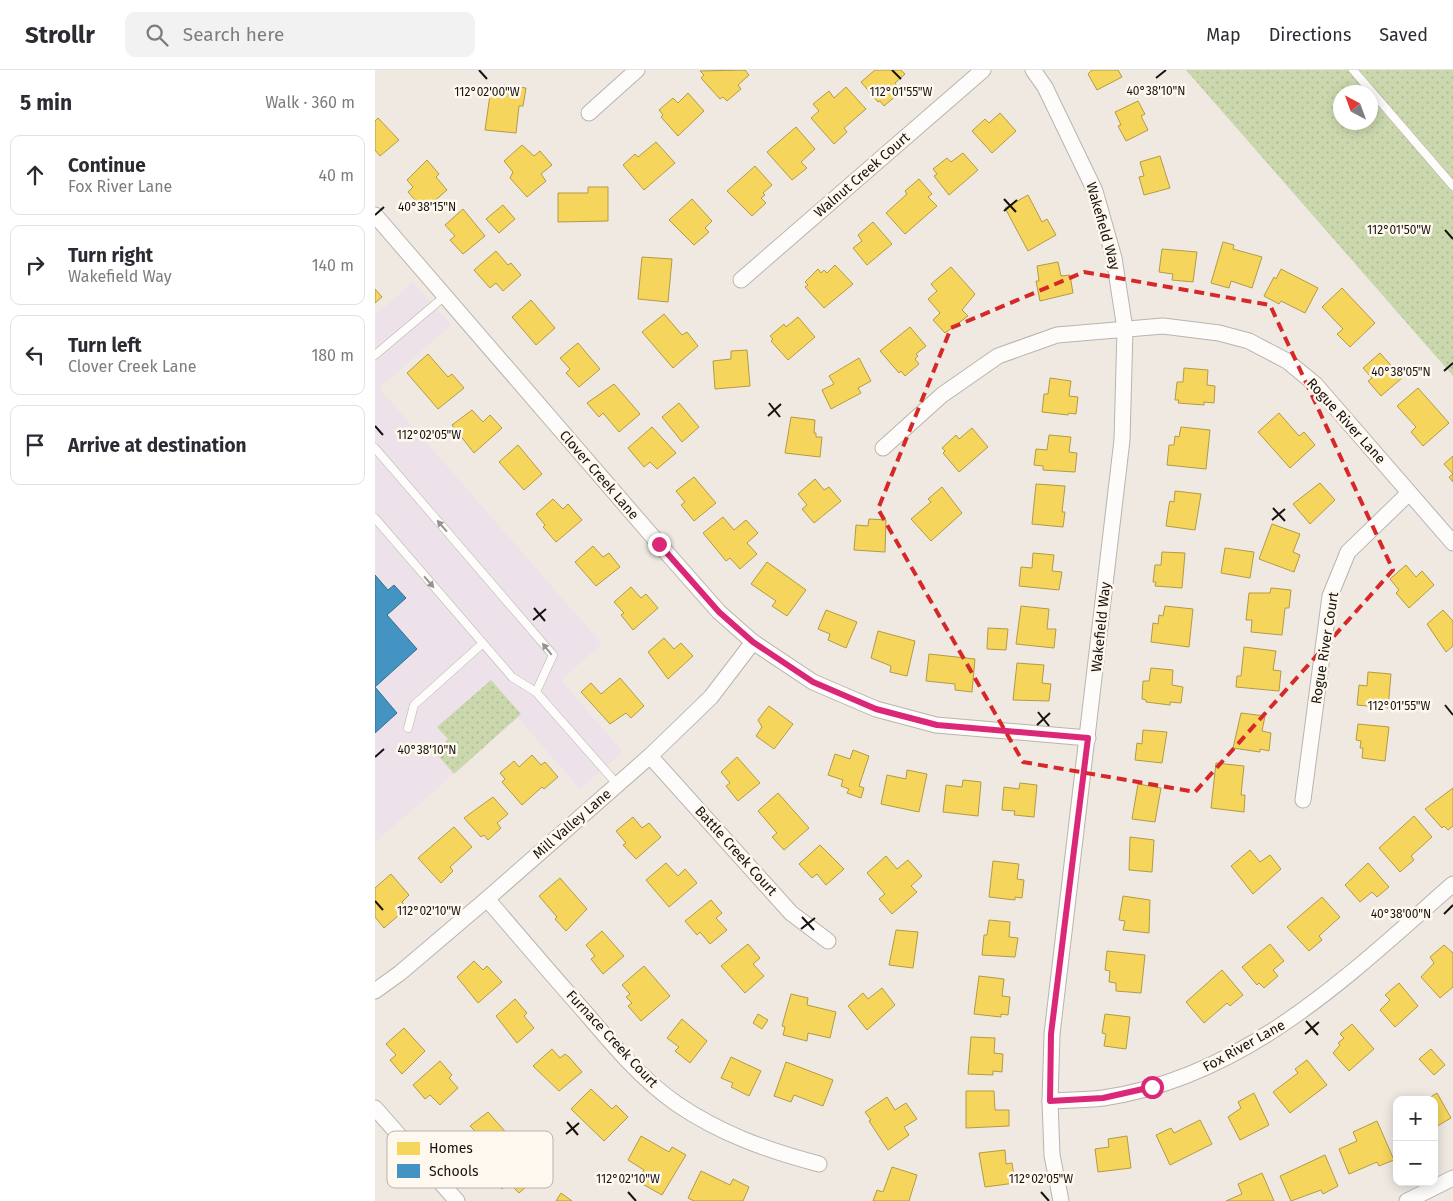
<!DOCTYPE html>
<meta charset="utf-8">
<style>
:root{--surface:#fff;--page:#f2f2f3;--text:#2b2b33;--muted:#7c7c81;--line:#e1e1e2}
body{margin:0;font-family:"Fira Sans",sans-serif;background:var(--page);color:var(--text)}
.controls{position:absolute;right:15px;bottom:15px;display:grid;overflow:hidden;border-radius:10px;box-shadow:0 2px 12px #0003}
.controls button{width:45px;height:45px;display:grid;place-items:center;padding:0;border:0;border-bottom:1px solid var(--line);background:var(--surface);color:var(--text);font:25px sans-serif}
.compass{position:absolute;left:958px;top:15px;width:45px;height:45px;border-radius:50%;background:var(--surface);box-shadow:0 2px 12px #0003;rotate:319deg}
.stop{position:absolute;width:15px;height:15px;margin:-11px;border:4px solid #db2777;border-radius:50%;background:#fff}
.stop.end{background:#db2777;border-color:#fff;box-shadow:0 1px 5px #0008}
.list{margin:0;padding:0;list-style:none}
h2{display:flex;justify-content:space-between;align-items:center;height:65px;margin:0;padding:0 20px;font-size:21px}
h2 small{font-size:16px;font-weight:400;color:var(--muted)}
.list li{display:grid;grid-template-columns:32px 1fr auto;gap:15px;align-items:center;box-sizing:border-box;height:80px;margin:0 10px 10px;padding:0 10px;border:1px solid var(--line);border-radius:10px}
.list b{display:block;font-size:19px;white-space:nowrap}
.list p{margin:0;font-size:16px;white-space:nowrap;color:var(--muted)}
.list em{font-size:16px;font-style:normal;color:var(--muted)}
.icon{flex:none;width:28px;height:28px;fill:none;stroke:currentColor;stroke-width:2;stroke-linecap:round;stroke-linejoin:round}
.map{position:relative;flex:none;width:1078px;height:1131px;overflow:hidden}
header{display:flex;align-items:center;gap:30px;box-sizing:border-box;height:70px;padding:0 25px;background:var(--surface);border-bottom:1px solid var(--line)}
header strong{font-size:24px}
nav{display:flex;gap:28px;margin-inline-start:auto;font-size:18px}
.search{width:350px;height:45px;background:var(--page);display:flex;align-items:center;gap:12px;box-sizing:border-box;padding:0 18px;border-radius:10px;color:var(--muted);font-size:19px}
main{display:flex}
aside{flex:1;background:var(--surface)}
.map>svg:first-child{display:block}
</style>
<header>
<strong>Strollr</strong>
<div class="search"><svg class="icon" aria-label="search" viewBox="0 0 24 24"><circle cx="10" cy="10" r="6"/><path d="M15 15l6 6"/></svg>Search here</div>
<nav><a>Map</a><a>Directions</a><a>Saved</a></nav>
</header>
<main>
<aside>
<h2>5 min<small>Walk · 360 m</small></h2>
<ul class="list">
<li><svg class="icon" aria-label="ahead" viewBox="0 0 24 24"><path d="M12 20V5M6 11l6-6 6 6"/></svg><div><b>Continue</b><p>Fox River Lane</p></div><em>40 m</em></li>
<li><svg class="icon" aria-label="right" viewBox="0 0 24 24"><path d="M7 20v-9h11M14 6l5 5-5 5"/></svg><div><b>Turn right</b><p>Wakefield Way</p></div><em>140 m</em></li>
<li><svg class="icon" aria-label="left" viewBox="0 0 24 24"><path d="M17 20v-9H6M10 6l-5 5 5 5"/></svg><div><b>Turn left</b><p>Clover Creek Lane</p></div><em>180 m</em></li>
<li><svg class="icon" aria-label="arrive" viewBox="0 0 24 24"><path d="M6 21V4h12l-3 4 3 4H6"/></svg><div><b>Arrive at destination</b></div></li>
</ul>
</aside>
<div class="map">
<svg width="1078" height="1131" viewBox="0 0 1078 1131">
<defs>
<pattern id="grass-dots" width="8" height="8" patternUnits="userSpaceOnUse" patternTransform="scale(1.25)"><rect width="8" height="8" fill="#cbd8ad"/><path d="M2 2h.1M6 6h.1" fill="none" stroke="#aeb894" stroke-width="1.8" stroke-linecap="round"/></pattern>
</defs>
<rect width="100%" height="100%" fill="#efe9e2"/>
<!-- education -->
<path fill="#ede2e9" d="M38 212 76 255 4 318 227 574 186 610 248 682 205 719 143 648 0 772V245Z"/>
<!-- grass -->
<g fill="url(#grass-dots)" fill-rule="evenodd">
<path d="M811 0H1078V306ZM966 22H996V52H966Z"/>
<path d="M116 610 146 644 79 704 60 682 73 669 62 657Z"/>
</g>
<!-- homes -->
<g fill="#f6d55c" stroke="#b39b45">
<path d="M370 0 374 5 363 15 366 19 352 31 348 27 345 29 326 8 329 5 325 1Z"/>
<path d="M500 0H526L530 4 520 13 522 16 519 19 523 24 509 36 505 31 503 32 486 12Z"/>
<path d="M717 0H743L747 7 722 20 713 4Z"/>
<path d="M129 15 151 18 148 36H144L141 63 110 60 116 18 128 20Z"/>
<path d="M471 17 491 39 469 58 472 62 459 74 436 48 444 41 438 34 454 21 459 28Z"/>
<path d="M313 23 329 41 303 66 286 47 288 45 284 40 298 28 303 33Z"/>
<path d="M763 31 770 44 766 46 773 60 751 71 743 56 746 55 740 42Z"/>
<path d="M625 43 641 61 617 83 597 61 610 49 614 53Z"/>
<path d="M3 48 24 70 5 86 0 80V51Z"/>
<path d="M421 57 440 79 426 92 432 98 417 110 392 82Z"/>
<path d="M281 72 300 93 269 120 248 95 260 84 263 87Z"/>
<path d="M147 75 159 86 165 81 177 95 166 104 171 111 152 127 135 108 138 102 129 91Z"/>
<path d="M588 83 603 100 574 125 559 106 562 104 558 99 572 88 576 92Z"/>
<path d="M785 86 795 118 769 125 764 107 769 106 765 92Z"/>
<path d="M52 90 64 104 61 107 72 120 49 140 33 122 38 117 32 110Z"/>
<path d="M380 96 397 115 388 123 390 125 386 128 391 133 377 146 352 121Z"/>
<path d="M544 109 557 124 553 127 562 136 530 164 511 143 532 124 530 121Z"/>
<path d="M213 117H233V151L183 152V123H213Z"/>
<path d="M653 125 667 152 672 149 681 165 653 181 630 138Z"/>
<path d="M317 129 337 151 330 158 334 162 319 175 294 150Z"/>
<path d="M128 135 140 149 124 163 111 149Z"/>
<path d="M88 139 110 166 88 184 75 170 80 166 70 155Z"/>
<path d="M498 152 517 174 492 195 478 178 487 171 483 165Z"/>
<path d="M848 172 859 175 858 179 887 187 877 218 856 211 854 218 836 213Z"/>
<path d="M787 179 822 182 818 212 797 210 798 204 784 202Z"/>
<path d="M121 181 133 195 136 193 146 205 128 221 121 213 115 218 99 200Z"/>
<path d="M267 187 297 189 293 232 263 229Z"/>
<path d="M683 192 686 206 695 205 698 223 665 231 661 211H664L662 196Z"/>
<path d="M460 195 478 214 449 238 430 217 433 215 430 212 443 199 446 203 449 200 452 203Z"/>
<path d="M576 197 600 224 587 240 593 246 570 263 558 250 565 243 553 229 562 221 556 214Z"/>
<path d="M906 199 943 218 930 243 906 231 904 234 889 226 899 207 901 209Z"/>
<path d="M967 218 1000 253 975 277 962 264 968 259 947 237Z"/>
<path d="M0 219 7 227 0 233Z"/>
<path d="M156 230 180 258 161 275 137 247Z"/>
<path d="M289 244 307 265 312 262 323 276 298 298 267 262Z"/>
<path d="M423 247 440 267 413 290 396 271 398 269 395 266 409 254 411 257Z"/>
<path d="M535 257 551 276 541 284 543 286 540 289 544 294 530 306 526 301 524 303 505 281Z"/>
<path d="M203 273 225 299 204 317 191 303 195 299 185 288Z"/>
<path d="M372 280 375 316 340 319 338 291 356 289V281Z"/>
<path d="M1005 283 1027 308 1006 326 993 311 997 308 988 298Z"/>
<path d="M53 284 73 307 77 304 89 318 63 339 32 303Z"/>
<path d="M484 288 496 311 483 318 486 323 456 339 447 320 459 314 454 306Z"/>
<path d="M809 298 833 300 832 315 840 316 839 333 829 332V335L803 333 804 330H800L802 312H808Z"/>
<path d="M675 308 696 311 694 326 703 327 701 344 694 343 693 345 667 342 669 324H673Z"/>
<path d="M239 314 265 344 244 362 228 343 224 347 212 333Z"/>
<path d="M1043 318 1074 353 1048 376 1036 362 1041 357 1022 336Z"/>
<path d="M304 333 324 357 307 372 287 347Z"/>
<path d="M97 340 108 352 115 345 127 358 99 383 77 355Z"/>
<path d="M904 343 924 366 929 362 940 375 915 398 883 362Z"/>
<path d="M416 347 440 350 439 363H441V367H447L445 387 410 383Z"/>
<path d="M277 357 301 383 282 399 275 392 269 397 253 378Z"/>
<path d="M806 357 835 360 831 399 792 395 794 375H799L800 366 804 367Z"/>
<path d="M597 358 613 377 584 402 568 383 570 381 567 378 581 365 584 369Z"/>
<path d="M674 365 696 367 694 382 702 383 700 402 668 400V396L659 395 661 379 672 380Z"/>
<path d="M143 375 167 404 149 420 124 392Z"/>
<path d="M1078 386V412L1074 407 1078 404 1069 394Z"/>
<path d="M319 407 341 433 319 451 306 435 310 432 301 421Z"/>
<path d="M440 409 449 420 454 417 466 431 439 453 427 439 432 435 423 424Z"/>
<path d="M945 413 960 430 935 454 918 434Z"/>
<path d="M661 414 690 416 687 442H690L688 457 657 454Z"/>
<path d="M567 417 587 443 556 471 536 449 556 432 553 429Z"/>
<path d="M800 421 826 424 820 460 791 456 794 435 795 431 799 432Z"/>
<path d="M178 429 188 439 193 434 207 450 181 472 168 457 170 455 161 444Z"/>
<path d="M348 447 359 460 371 450 383 463 372 473 382 484 365 499 355 488 351 491 328 463Z"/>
<path d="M494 449 511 450 510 482 479 480 481 455 493 456Z"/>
<path d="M897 454 925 464 918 482 925 485 919 502 884 489Z"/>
<path d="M218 476 228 487 234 483 245 497 221 516 200 492Z"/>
<path d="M850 478 879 482 875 508 846 503Z"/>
<path d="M787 482 810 483 807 518 780 516 781 512H778L780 495H786Z"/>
<path d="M658 483 679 485 677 501 687 502 684 520 644 516 646 497 657 498Z"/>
<path d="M392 492 431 520 412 546 397 536 401 531 376 514Z"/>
<path d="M1031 495 1041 507 1047 501 1059 515 1034 538 1021 523 1024 520 1015 509Z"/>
<path d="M256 517 266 528 271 524 283 538 258 560 246 545 249 543 239 532Z"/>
<path d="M896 518 916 520 914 538H910L907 565 876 562 877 550H871L874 523H895Z"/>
<path d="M646 536 674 539 672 559H681L679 578 641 574Z"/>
<path d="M790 536 818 539 814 577 776 572 778 553 783 554 784 545 788 546Z"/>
<path d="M451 540 482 552 471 578 453 570 455 564 443 559Z"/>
<path d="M1068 540 1078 551V576L1071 582 1052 554Z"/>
<path d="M613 558 633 559 631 580 612 579Z"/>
<path d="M503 561 540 571 532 606 515 602 516 596 496 588Z"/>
<path d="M289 568 299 579 306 573 318 586 293 609 273 582Z"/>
<path d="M869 577 901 581 898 600 906 601 904 621 861 617 862 606H866Z"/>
<path d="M554 584 600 589 597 622 580 620V614L551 611Z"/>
<path d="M642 593 669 595 667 613 676 614 674 631 638 630Z"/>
<path d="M776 598 798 600 797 615 808 617 806 633 795 632V635L771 632V630L767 629 768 611H774Z"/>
<path d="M993 602 1016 604 1013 638 982 635 984 615 992 616Z"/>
<path d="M245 608 269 636 256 648 251 643 235 654 206 622 216 613 226 624Z"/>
<path d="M394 636 418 654 399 679 381 666 387 657 383 650Z"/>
<path d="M866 643 890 646 887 661 896 663 894 681 885 679V682L858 678Z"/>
<path d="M983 654 1014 657 1010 691 987 688 988 678H985L986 671 981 670Z"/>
<path d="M768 660 792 662 787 693 760 690 762 673 767 674Z"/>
<path d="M478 680 494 686 484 716 489 718 486 728 472 723 474 719 466 716 468 710 453 705 460 684 475 689Z"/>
<path d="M157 685 166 695 170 692 183 707 169 719 167 717 147 735 127 712 130 709 125 703 139 691 144 697Z"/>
<path d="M362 687 385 713 363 731 351 716 355 713 346 702Z"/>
<path d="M841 693 869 696 866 725H870L869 742 836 738Z"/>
<path d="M532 700 552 704 544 742 506 734 512 705 531 709Z"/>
<path d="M588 710 606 712 603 746 568 742 571 715 587 717Z"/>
<path d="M645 713 662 715 659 747 639 745 640 741 627 740 629 717 644 719Z"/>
<path d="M763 714 786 718 780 752 757 749Z"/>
<path d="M1078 718V756L1073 760 1069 756 1067 758 1050 739Z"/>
<path d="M403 723 434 758 409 780 397 767 402 763 383 741Z"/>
<path d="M118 727 133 744 122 753 126 758 113 770 109 765 106 767 89 748Z"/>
<path d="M1039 746 1057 767 1036 786 1039 790 1025 802 1004 778Z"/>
<path d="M258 747 267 758 274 753 286 767 261 789 248 775 251 773 241 761Z"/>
<path d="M79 757 97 777 75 797 78 801 66 813 43 788Z"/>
<path d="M755 767 779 770 777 802 754 800Z"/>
<path d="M445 775 469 799 451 815 442 804 437 808 424 794Z"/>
<path d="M875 780 885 792 895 785 906 799 878 824 856 796Z"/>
<path d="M511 786 522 799 533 790 547 806 536 816 542 822 517 844 504 829 510 824 492 803Z"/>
<path d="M618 791 644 794 642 809 649 810 647 828 640 827V830L614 827Z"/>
<path d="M291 793 303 806 310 799 322 813 294 837 271 810Z"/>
<path d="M993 793 1014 817 1002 827 997 822 985 832 970 815Z"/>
<path d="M16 804 34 825 27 832 32 838 9 858 0 847V818Z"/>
<path d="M185 808 212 839 191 861 180 849 182 847 164 826Z"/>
<path d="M748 826 775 830 774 863 748 860 750 851 744 850Z"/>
<path d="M947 827 965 847 944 866 947 870 934 881 912 857Z"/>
<path d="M336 830 347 843 341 848 352 860 335 874 325 862 322 865 310 851Z"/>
<path d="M614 850 635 852 634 867 643 868 640 887 607 885 609 865H612Z"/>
<path d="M521 860 543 862 538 898 514 895Z"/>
<path d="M227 861 249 886 228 904 216 889 220 886 211 875Z"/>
<path d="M373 874 385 888 378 894 389 906 370 923 346 896Z"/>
<path d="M895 874 909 891 898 900 903 906 889 918 884 913 882 915 867 897Z"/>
<path d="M1069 875 1078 883V917L1065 928 1046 907 1059 893 1055 887Z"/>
<path d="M732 881 770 885 766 923 741 921V913L734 912 735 901 730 900Z"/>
<path d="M99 891 108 900 112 896 127 912 103 933 82 907Z"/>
<path d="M269 896 295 926 266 951 253 936 257 933 251 927 255 924 247 915Z"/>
<path d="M847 900 868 925 855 936 852 933 829 953 811 932Z"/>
<path d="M604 906 629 909 627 926 635 927 633 945 626 944V947L599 944Z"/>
<path d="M1024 913 1043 936 1020 957 1005 940 1015 930 1010 925Z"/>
<path d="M507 918 520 935 492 960 473 936 488 923 493 929Z"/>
<path d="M416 924 433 928 432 935 461 942 455 968 433 963 432 971 408 965 410 957 407 956Z"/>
<path d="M140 929 152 943 149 946 159 958 142 973 121 946Z"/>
<path d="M383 944 393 950 387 959 378 953Z"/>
<path d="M730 944 755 947 751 979 729 976 731 964 727 963Z"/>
<path d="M307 949 332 971 315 993 300 981 304 977 292 968Z"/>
<path d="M977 954 999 979 974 1001 958 983 965 975 963 973 969 968 965 964Z"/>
<path d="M29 958 50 981 27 1004 15 990 21 985 11 974Z"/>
<path d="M596 967 620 968 619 983 628 984 627 1002 618 1001V1005L593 1004Z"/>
<path d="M177 979 185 988 190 984 194 987 207 1002 184 1021 158 996Z"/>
<path d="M1056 979 1070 995 1059 1005 1044 989Z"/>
<path d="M356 987 386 1001 374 1026 356 1017 358 1013 346 1008Z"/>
<path d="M932 990 952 1015 915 1043 898 1022 923 1003 920 999Z"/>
<path d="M65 991 77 1005 74 1008 83 1018 65 1035 55 1025 50 1029 38 1015Z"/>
<path d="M411 992 458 1010 448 1036 419 1025 416 1032 399 1026Z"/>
<path d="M216 1019 237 1039 241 1035 253 1047 229 1071 196 1039Z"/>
<path d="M591 1021H619L620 1040H634V1056L591 1058Z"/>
<path d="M879 1023 894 1055 865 1070 853 1047 866 1038 863 1032Z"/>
<path d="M1062 1023 1076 1048 1059 1058V1030H1051Z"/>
<path d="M512 1027 520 1040 531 1033 542 1049 529 1057 534 1065 513 1080 494 1051 496 1050 490 1042Z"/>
<path d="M113 1042 135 1067 105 1093 92 1078 101 1071 96 1065 100 1061 95 1056Z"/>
<path d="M825 1050 837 1074 795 1095 781 1065 796 1058 799 1063Z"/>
<path d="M1002 1051 1019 1090 1004 1096 1002 1092 974 1104 964 1079 982 1071 978 1062Z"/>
<path d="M266 1066 294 1082 297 1077 311 1085 287 1125 262 1111 269 1100 253 1090Z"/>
<path d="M752 1066 756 1098 723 1102 720 1079 734 1077 733 1069Z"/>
<path d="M630 1080 631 1094 637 1093 640 1113 610 1117 604 1083Z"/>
<path d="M145 1082 156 1094 150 1099 160 1109 144 1123 134 1113 127 1119 114 1105 131 1090 132 1092Z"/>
<path d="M950 1085 963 1116 948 1124 946 1120 916 1131 905 1106Z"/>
<path d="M517 1097 542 1105 534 1131H498L502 1120 508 1122Z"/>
<path d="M326 1101 355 1115 358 1109 374 1117 368 1131H319L313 1128Z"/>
<path d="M887 1103 899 1131H851L867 1124 863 1114Z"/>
<path d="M186 1123 197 1131H181Z"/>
</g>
<!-- schools -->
<g fill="#4393c3" stroke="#366d8d">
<path d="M0 505 13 520 19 515 31 528 12 545 42 579 0 617Z"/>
<path d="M0 617 22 643 0 663Z"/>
</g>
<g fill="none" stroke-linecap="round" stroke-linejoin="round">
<defs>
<g id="lane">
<path d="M978 0 1078 116"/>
<path d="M0 285 70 226"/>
<path d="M0 378 178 585 161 622"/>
<path d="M0 448 137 607 161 622 242 714"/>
<path d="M33 658 39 635 107 574"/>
</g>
<g id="street">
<path d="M658 0 670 17 720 121 739 188 750 259 747 370 677 964 675 1031 677 1085 686 1131"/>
<path d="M214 43 262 0"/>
<path d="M0 145 284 474 344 542 378 572 438 612 501 639 561 655 713 668"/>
<path d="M366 210 608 0"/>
<path d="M508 378 567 325 623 286 682 265 788 256 844 263 874 271 912 291 940 314 1078 473"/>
<path d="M275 686 416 843 453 871"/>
<path d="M928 730 955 526 973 482 1034 423"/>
<path d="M112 829C144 866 176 904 209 941 237 974 266 1009 302 1034 346 1064 394 1081 444 1094"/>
<path d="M0 921 25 903 112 829 275 686 336 627 378 572"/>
<path d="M675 1031C693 1030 711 1030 728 1028 871 1007 974 905 1078 814"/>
<path d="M0 1038 82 1131"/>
<path d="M1032 1131 1078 1108"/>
</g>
</defs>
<!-- lane casing -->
<use href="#lane" stroke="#b8b4ae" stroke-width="9"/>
<!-- street casing -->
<use href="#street" stroke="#b8b4ae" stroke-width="17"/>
<!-- lane -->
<use href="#lane" stroke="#fdfcfb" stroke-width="8"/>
<!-- street -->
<use href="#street" stroke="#fdfcfb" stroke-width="15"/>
</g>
<!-- one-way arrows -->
<defs><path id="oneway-solid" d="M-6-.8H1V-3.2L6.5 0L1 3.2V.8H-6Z" transform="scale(1.25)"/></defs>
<g fill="#959390">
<use href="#oneway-solid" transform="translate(67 456) rotate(-131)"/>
<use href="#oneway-solid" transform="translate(54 512) rotate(49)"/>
<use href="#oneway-solid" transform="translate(172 579) rotate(-129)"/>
</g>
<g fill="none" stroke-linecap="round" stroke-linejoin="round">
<!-- route -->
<path stroke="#db2777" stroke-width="6" d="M284 474 344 542 378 572 438 612 501 639 562 655 713 668 676 964 675 1031 728 1028 777 1017"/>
</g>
<!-- marked area -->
<path fill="none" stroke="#d62828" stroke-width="4" stroke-dasharray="10 6" stroke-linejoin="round" d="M709 202 895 235 1018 500 820 722 648 692 503 439 576 258Z"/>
<!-- ticks -->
<path fill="none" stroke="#16130e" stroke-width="2" d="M104 0 112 9M517 0 526 9M781 8 791 0M629 129 641 142M629 141 642 130M0 145 9 137M1070 160 1078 169M1069 301 1078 293M394 333 405 347M393 346 406 334M0 356 8 365M898 438 910 451M897 450 910 439M159 538 170 551M158 550 171 539M1070 635 1078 645M663 642 674 656M662 655 675 643M0 687 9 679M0 831 8 840M1069 844 1078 835M427 847 439 860M426 859 440 848M931 951 943 965M930 964 944 952M192 1052 203 1065M191 1064 204 1053M253 1122 261 1131M666 1122 674 1131"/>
<g text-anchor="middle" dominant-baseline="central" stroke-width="5" stroke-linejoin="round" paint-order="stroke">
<!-- street labels -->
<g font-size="14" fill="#16130e" stroke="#fef8ef">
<text transform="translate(487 105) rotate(-41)">Walnut Creek Court</text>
<text transform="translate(728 156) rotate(74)">Wakefield Way</text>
<text transform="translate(971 351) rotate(48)">Rogue River Lane</text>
<text transform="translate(224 405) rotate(49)">Clover Creek Lane</text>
<text transform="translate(726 557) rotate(-84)">Wakefield Way</text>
<text transform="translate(950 578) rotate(-81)">Rogue River Court</text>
<text transform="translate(197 754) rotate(-41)">Mill Valley Lane</text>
<text transform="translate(361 781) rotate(48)">Battle Creek Court</text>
<text transform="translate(237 969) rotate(47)">Furnace Creek Court</text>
<text transform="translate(869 976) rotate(-29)">Fox River Lane</text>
</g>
</g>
<!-- legend -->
<rect x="12" y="1061" width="166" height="57" rx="8" fill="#fef8ef" stroke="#b8b3ac" stroke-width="1"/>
<rect x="22" y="1072" width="23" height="13" fill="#f6d55c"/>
<rect x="22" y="1094" width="23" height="14" fill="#4393c3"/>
<g font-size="14" fill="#16130e">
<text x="54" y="1083">Homes</text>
<text x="54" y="1106">Schools</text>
</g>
<g font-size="12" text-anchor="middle" fill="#16130e" stroke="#fef8ef" stroke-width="5" stroke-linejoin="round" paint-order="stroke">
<text x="781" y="25">40°38'10"N</text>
<text x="112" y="26">112°02'00"W</text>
<text x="526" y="26">112°01'55"W</text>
<text x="52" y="141">40°38'15"N</text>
<text x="1024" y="164">112°01'50"W</text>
<text x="1026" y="306">40°38'05"N</text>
<text x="54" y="369">112°02'05"W</text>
<text x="1024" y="640">112°01'55"W</text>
<text x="52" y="684">40°38'10"N</text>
<text x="54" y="845">112°02'10"W</text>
<text x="1026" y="848">40°38'00"N</text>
<text x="253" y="1113">112°02'10"W</text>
<text x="666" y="1113">112°02'05"W</text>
</g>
</svg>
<div class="controls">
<button>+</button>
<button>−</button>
</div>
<svg class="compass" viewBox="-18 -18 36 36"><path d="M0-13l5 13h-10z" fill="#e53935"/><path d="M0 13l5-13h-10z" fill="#7c7c81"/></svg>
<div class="stop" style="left:777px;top:1017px"></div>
<div class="stop end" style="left:284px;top:474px"></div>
</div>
</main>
